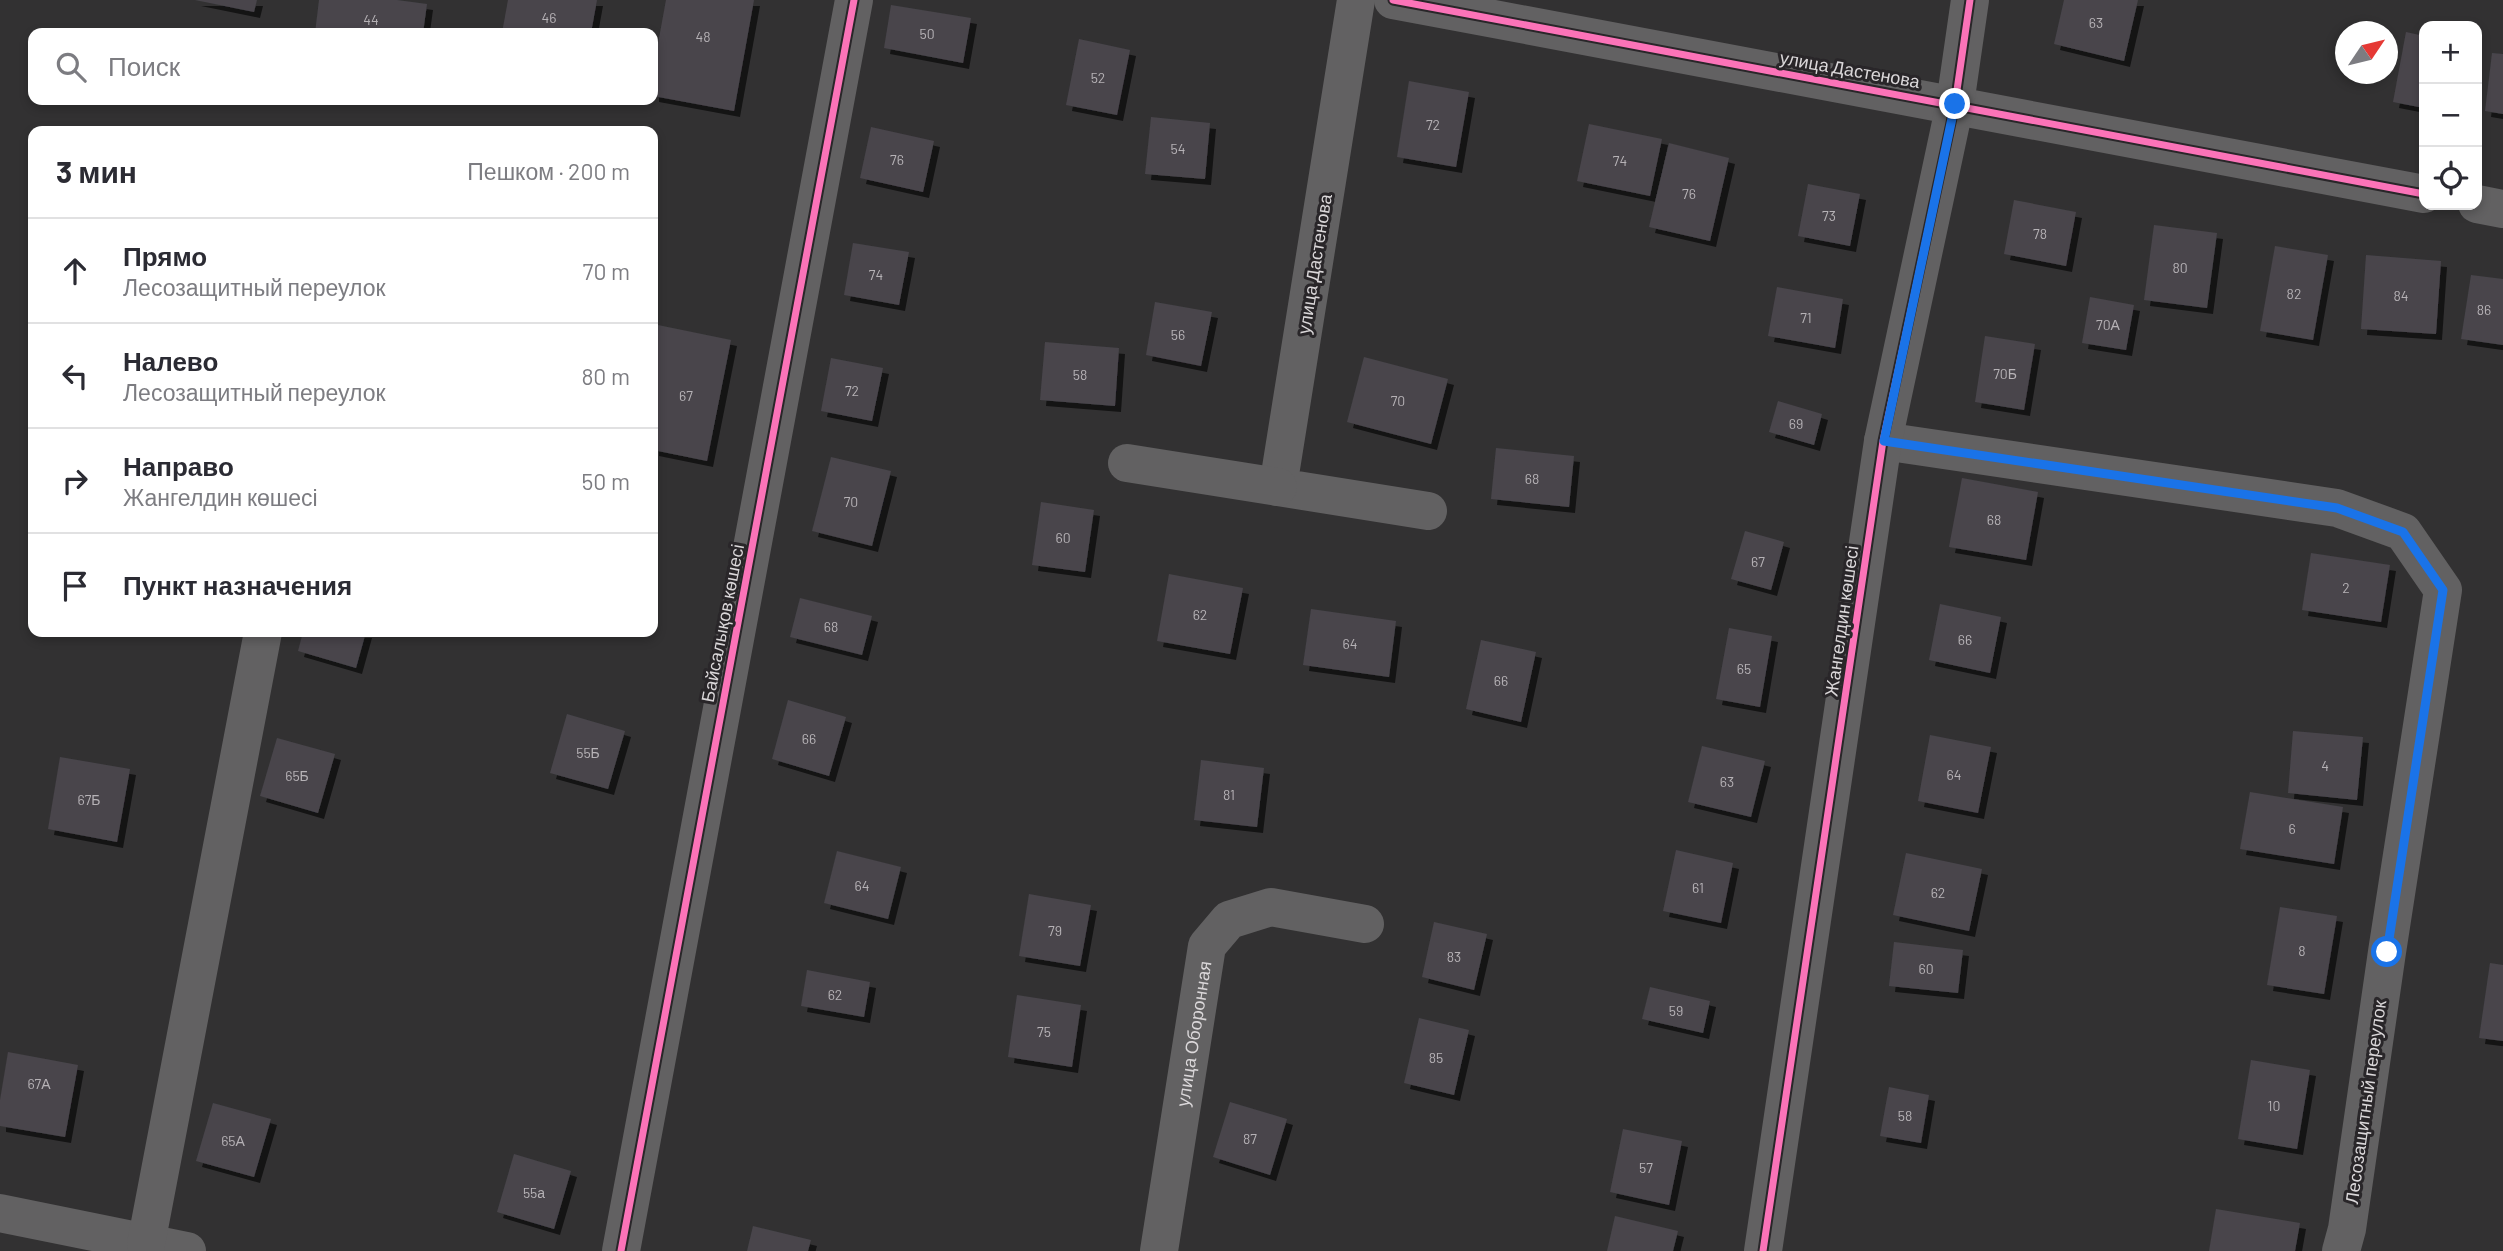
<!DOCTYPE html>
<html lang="ru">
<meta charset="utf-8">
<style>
:root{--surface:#fff;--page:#f2f2f3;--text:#2b2b33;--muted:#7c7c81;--line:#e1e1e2}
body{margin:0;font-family:Barlow,sans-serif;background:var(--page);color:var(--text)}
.controls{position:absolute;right:21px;top:21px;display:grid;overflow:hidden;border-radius:14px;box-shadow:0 4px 10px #0003}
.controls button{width:63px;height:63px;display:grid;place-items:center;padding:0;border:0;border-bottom:2px solid var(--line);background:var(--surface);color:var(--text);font:35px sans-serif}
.compass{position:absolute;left:2335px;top:21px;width:63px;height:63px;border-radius:50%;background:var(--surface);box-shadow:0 4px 10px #0003;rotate:55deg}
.stop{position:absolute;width:21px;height:21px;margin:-16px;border:5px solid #1a73e8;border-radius:50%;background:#fff}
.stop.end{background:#1a73e8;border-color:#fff;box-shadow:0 2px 7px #0008}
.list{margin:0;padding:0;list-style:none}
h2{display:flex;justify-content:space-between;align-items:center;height:91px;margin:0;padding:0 28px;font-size:30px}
h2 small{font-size:23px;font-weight:400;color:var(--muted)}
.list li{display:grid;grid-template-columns:46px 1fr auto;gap:21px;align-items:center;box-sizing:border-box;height:105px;padding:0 28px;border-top:2px solid var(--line)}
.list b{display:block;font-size:26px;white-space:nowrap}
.list p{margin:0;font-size:23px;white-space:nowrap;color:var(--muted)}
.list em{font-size:23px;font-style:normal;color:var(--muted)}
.icon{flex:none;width:38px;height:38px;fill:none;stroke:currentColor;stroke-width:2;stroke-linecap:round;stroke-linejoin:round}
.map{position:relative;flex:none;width:2503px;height:1251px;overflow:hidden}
.search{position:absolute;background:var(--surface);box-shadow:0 4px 10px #0003;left:28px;top:28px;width:630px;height:77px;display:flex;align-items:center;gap:18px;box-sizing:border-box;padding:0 24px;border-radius:14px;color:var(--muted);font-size:26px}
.panel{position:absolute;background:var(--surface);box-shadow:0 4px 10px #0003;left:28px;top:126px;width:630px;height:511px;border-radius:14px}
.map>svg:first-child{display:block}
</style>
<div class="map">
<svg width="2503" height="1251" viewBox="0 0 2503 1251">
<defs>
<filter id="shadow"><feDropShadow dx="6" dy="6" stdDeviation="0" flood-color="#0009"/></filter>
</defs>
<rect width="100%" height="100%" fill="#323132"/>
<!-- building -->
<g fill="#48454b" filter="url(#shadow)">
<path d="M195 0H257L254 12Z"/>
<path d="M319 0H397L427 4 423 33H315Z"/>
<path d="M508 0H597L591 33H502Z"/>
<path d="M666 0H754L734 111 653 96V71Z"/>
<path d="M2064 0H2138L2124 61 2054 44Z"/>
<path d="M891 5 971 18 963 63 884 48Z"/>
<path d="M2406 32 2424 36V108L2393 102Z"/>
<path d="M1079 39 1130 50 1117 115 1066 105Z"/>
<path d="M2492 53 2503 54V114L2485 111Z"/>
<path d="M1409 81 1469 92 1456 167 1397 157Z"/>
<path d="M1151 117 1210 123 1205 179 1145 174Z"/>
<path d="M1589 124 1662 139 1650 196 1577 181Z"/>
<path d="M871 127 934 141 923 192 860 178Z"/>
<path d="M1669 143 1729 158 1710 241 1649 227Z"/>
<path d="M1808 184 1860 194 1850 246 1798 236Z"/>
<path d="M2014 200 2076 212 2066 266 2004 254Z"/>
<path d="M2154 225 2217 233 2207 308 2144 300Z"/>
<path d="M853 243 909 252 899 305 844 295Z"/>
<path d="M2275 246 2328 255 2313 340 2260 331Z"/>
<path d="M2366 255 2441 261 2436 334 2361 329Z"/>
<path d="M2471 275 2503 279V345L2461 339Z"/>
<path d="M1777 287 1843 299 1835 348 1768 336Z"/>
<path d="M2090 297 2134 305 2126 350 2082 343Z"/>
<path d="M1155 302 1212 312 1201 366 1146 355Z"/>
<path d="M653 324 731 340 707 461 653 450Z"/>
<path d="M1985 336 2035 344 2024 410 1975 402Z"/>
<path d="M1045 342 1119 348 1115 406 1040 400Z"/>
<path d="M1364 357 1448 379 1431 444 1347 422Z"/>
<path d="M831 358 883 368 872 421 821 411Z"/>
<path d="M1778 401 1822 414 1814 445 1769 432Z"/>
<path d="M1496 448 1574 456 1569 507 1491 499Z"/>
<path d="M831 457 891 471 872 546 812 531Z"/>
<path d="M1962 478 2038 492 2026 560 1949 547Z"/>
<path d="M1041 502 1094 510 1085 572 1032 565Z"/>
<path d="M1745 531 1784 542 1771 590 1731 579Z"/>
<path d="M2311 553 2390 565 2381 622 2302 610Z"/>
<path d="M1169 574 1243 588 1230 654 1157 641Z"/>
<path d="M800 598 872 616 862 655 790 637Z"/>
<path d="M1940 604 2001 617 1990 673 1929 660Z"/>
<path d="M1311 609 1396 621 1389 677 1303 665Z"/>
<path d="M1729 628 1772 636 1760 707 1716 699Z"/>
<path d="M303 632H366L356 668 298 651Z"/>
<path d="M1481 640 1536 652 1521 722 1466 709Z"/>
<path d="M788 700 846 717 829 776 772 759Z"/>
<path d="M567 714 625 731 608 789 550 773Z"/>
<path d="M2293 731 2363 737 2357 800 2288 793Z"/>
<path d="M1930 735 1991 747 1978 813 1918 801Z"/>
<path d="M277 738 335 754 318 813 260 796Z"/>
<path d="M1702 746 1765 761 1751 817 1688 802Z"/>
<path d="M60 757 130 769 117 842 48 829Z"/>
<path d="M1201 760 1264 768 1257 827 1194 820Z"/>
<path d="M2250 792 2343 807 2334 864 2240 849Z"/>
<path d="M1676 850 1733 863 1721 923 1663 911Z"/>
<path d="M837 851 901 867 888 919 824 903Z"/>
<path d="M1906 853 1982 869 1969 931 1893 915Z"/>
<path d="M1029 894 1091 905 1080 966 1019 956Z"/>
<path d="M2280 907 2337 916 2324 994 2267 985Z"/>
<path d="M1434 922 1487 934 1474 990 1422 977Z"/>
<path d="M1894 942 1963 950 1958 993 1889 986Z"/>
<path d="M2490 963 2503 965V1041L2479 1038Z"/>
<path d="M807 970 870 982 864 1017 801 1006Z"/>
<path d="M1650 987 1710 1001 1703 1033 1642 1019Z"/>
<path d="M1017 995 1081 1005 1072 1067 1008 1057Z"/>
<path d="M1419 1018 1469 1030 1454 1095 1404 1083Z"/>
<path d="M8 1052 78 1065 65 1137 0 1126V1100Z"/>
<path d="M2251 1060 2310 1070 2297 1149 2238 1139Z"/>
<path d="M1889 1087 1929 1095 1921 1143 1880 1136Z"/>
<path d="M1230 1102 1287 1119 1270 1175 1213 1157Z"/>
<path d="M213 1103 271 1119 254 1177 196 1161Z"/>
<path d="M1623 1129 1682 1141 1669 1205 1610 1192Z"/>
<path d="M514 1154 571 1171 554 1229 497 1212Z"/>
<path d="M2216 1209 2300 1223 2295 1251H2209Z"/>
<path d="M1615 1216 1678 1231 1673 1251H1607Z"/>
<path d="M753 1226 811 1240 808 1251H747Z"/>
</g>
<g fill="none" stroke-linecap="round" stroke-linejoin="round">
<!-- minor -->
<g stroke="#626162" stroke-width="38">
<path d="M1356 0 1278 487 1428 511"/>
<path d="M1393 0 2424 194"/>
<path d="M2477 204 2503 209"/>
<path d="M1883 441 2337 508 2403 532 2443 590 2387 952 2347 1229 2341 1251"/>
<path d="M1127 463 1278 487"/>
<path d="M0 1213 187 1251"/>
<path d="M146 1244 263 632"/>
<path d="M621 1251 854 0"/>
<path id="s1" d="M1159 1251 1207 946 1229 920 1271 907 1365 924"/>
<path d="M1763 1251 1883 441 1955 104 1970 0"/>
</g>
<defs>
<g id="cycleway">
<path d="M1393 0 2424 194"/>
<path d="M621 1251 854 0"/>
<path d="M1763 1251 1883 441 1955 104 1970 0"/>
</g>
</defs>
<!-- cycleway casing -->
<use href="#cycleway" stroke="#292629" stroke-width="11"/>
<!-- cycleway -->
<use href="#cycleway" stroke="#fb73b8" stroke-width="7"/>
</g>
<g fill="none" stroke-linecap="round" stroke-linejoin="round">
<!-- route -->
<path stroke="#1a73e8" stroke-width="9" d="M1955 104 1884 441 2337 508 2403 532 2443 590 2387 952"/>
</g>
<g text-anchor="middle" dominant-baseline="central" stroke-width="6" stroke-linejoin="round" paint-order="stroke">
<!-- number labels -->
<g font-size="14" fill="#b6b2b6">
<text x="549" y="17">46</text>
<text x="371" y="19">44</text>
<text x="2096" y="22">63</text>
<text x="927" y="33">50</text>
<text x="703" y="36">48</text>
<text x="1098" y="77">52</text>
<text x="1433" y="124">72</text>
<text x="1178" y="148">54</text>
<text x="897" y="159">76</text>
<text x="1620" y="160">74</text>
<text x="1689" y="193">76</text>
<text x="1829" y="215">73</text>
<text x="2040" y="233">78</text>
<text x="2180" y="267">80</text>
<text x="876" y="274">74</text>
<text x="2294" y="293">82</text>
<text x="2401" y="295">84</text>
<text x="2484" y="309">86</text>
<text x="1806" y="317">71</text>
<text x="2108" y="324">70А</text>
<text x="1178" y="334">56</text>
<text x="2005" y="373">70Б</text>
<text x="1080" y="374">58</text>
<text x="852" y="390">72</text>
<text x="686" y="395">67</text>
<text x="1398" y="400">70</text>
<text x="1796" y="423">69</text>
<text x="1532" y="478">68</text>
<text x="851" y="501">70</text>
<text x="1994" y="519">68</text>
<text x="1063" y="537">60</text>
<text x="1758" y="561">67</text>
<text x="2346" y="587">2</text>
<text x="1200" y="614">62</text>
<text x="831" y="626">68</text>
<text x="1965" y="639">66</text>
<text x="1350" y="643">64</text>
<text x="1744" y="668">65</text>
<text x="1501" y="680">66</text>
<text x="809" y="738">66</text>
<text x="588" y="752">55Б</text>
<text x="2325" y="765">4</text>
<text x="1954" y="774">64</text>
<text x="297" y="775">65Б</text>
<text x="1727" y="781">63</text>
<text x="1229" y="794">81</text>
<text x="89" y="799">67Б</text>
<text x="2292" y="828">6</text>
<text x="862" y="885">64</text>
<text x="1698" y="887">61</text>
<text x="1938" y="892">62</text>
<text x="1055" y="930">79</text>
<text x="2302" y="950">8</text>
<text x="1454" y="956">83</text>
<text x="1926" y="968">60</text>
<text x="835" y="994">62</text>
<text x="1676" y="1010">59</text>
<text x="1044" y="1031">75</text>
<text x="1436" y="1057">85</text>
<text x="39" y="1083">67А</text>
<text x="2274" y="1105">10</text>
<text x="1905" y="1115">58</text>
<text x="1250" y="1138">87</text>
<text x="233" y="1140">65А</text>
<text x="1646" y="1167">57</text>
<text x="534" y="1192">55а</text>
</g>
<!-- street labels -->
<g font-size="18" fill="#dad7d9" stroke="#292629">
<text transform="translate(1850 69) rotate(10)">улица Дастенова</text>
<text transform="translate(1314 264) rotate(-81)">улица Дастенова</text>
<text transform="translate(1841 621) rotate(-82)">Жангелдин көшесі</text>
<text transform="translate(722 623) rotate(-79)">Байсалықов көшесі</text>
<text stroke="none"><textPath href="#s1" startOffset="220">улица Оборонная</textPath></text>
<text transform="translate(2365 1102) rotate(-82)">Лесозащитный переулок</text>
</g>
</g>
</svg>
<div class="controls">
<button>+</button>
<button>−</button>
<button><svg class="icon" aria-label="locate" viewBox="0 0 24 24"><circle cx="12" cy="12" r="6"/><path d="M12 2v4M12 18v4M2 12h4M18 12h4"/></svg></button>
</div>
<svg class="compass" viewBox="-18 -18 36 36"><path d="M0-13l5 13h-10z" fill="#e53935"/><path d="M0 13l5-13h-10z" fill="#7c7c81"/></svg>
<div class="stop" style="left:2387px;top:952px"></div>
<div class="stop end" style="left:1955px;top:104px"></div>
<div class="search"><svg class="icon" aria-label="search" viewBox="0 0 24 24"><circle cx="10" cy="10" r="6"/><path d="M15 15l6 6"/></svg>Поиск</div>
<section class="panel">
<h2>3 мин<small>Пешком · 200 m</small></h2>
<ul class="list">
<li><svg class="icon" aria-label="ahead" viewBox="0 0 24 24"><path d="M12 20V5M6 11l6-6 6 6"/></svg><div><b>Прямо</b><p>Лесозащитный переулок</p></div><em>70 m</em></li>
<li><svg class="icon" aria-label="left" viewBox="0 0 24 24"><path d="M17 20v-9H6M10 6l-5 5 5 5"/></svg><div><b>Налево</b><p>Лесозащитный переулок</p></div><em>80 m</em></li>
<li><svg class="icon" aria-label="right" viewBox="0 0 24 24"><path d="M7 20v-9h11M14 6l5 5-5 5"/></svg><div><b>Направо</b><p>Жангелдин көшесі</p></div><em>50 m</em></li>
<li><svg class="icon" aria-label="arrive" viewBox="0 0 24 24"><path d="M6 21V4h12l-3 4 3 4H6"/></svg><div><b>Пункт назначения</b></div></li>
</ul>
</section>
</div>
